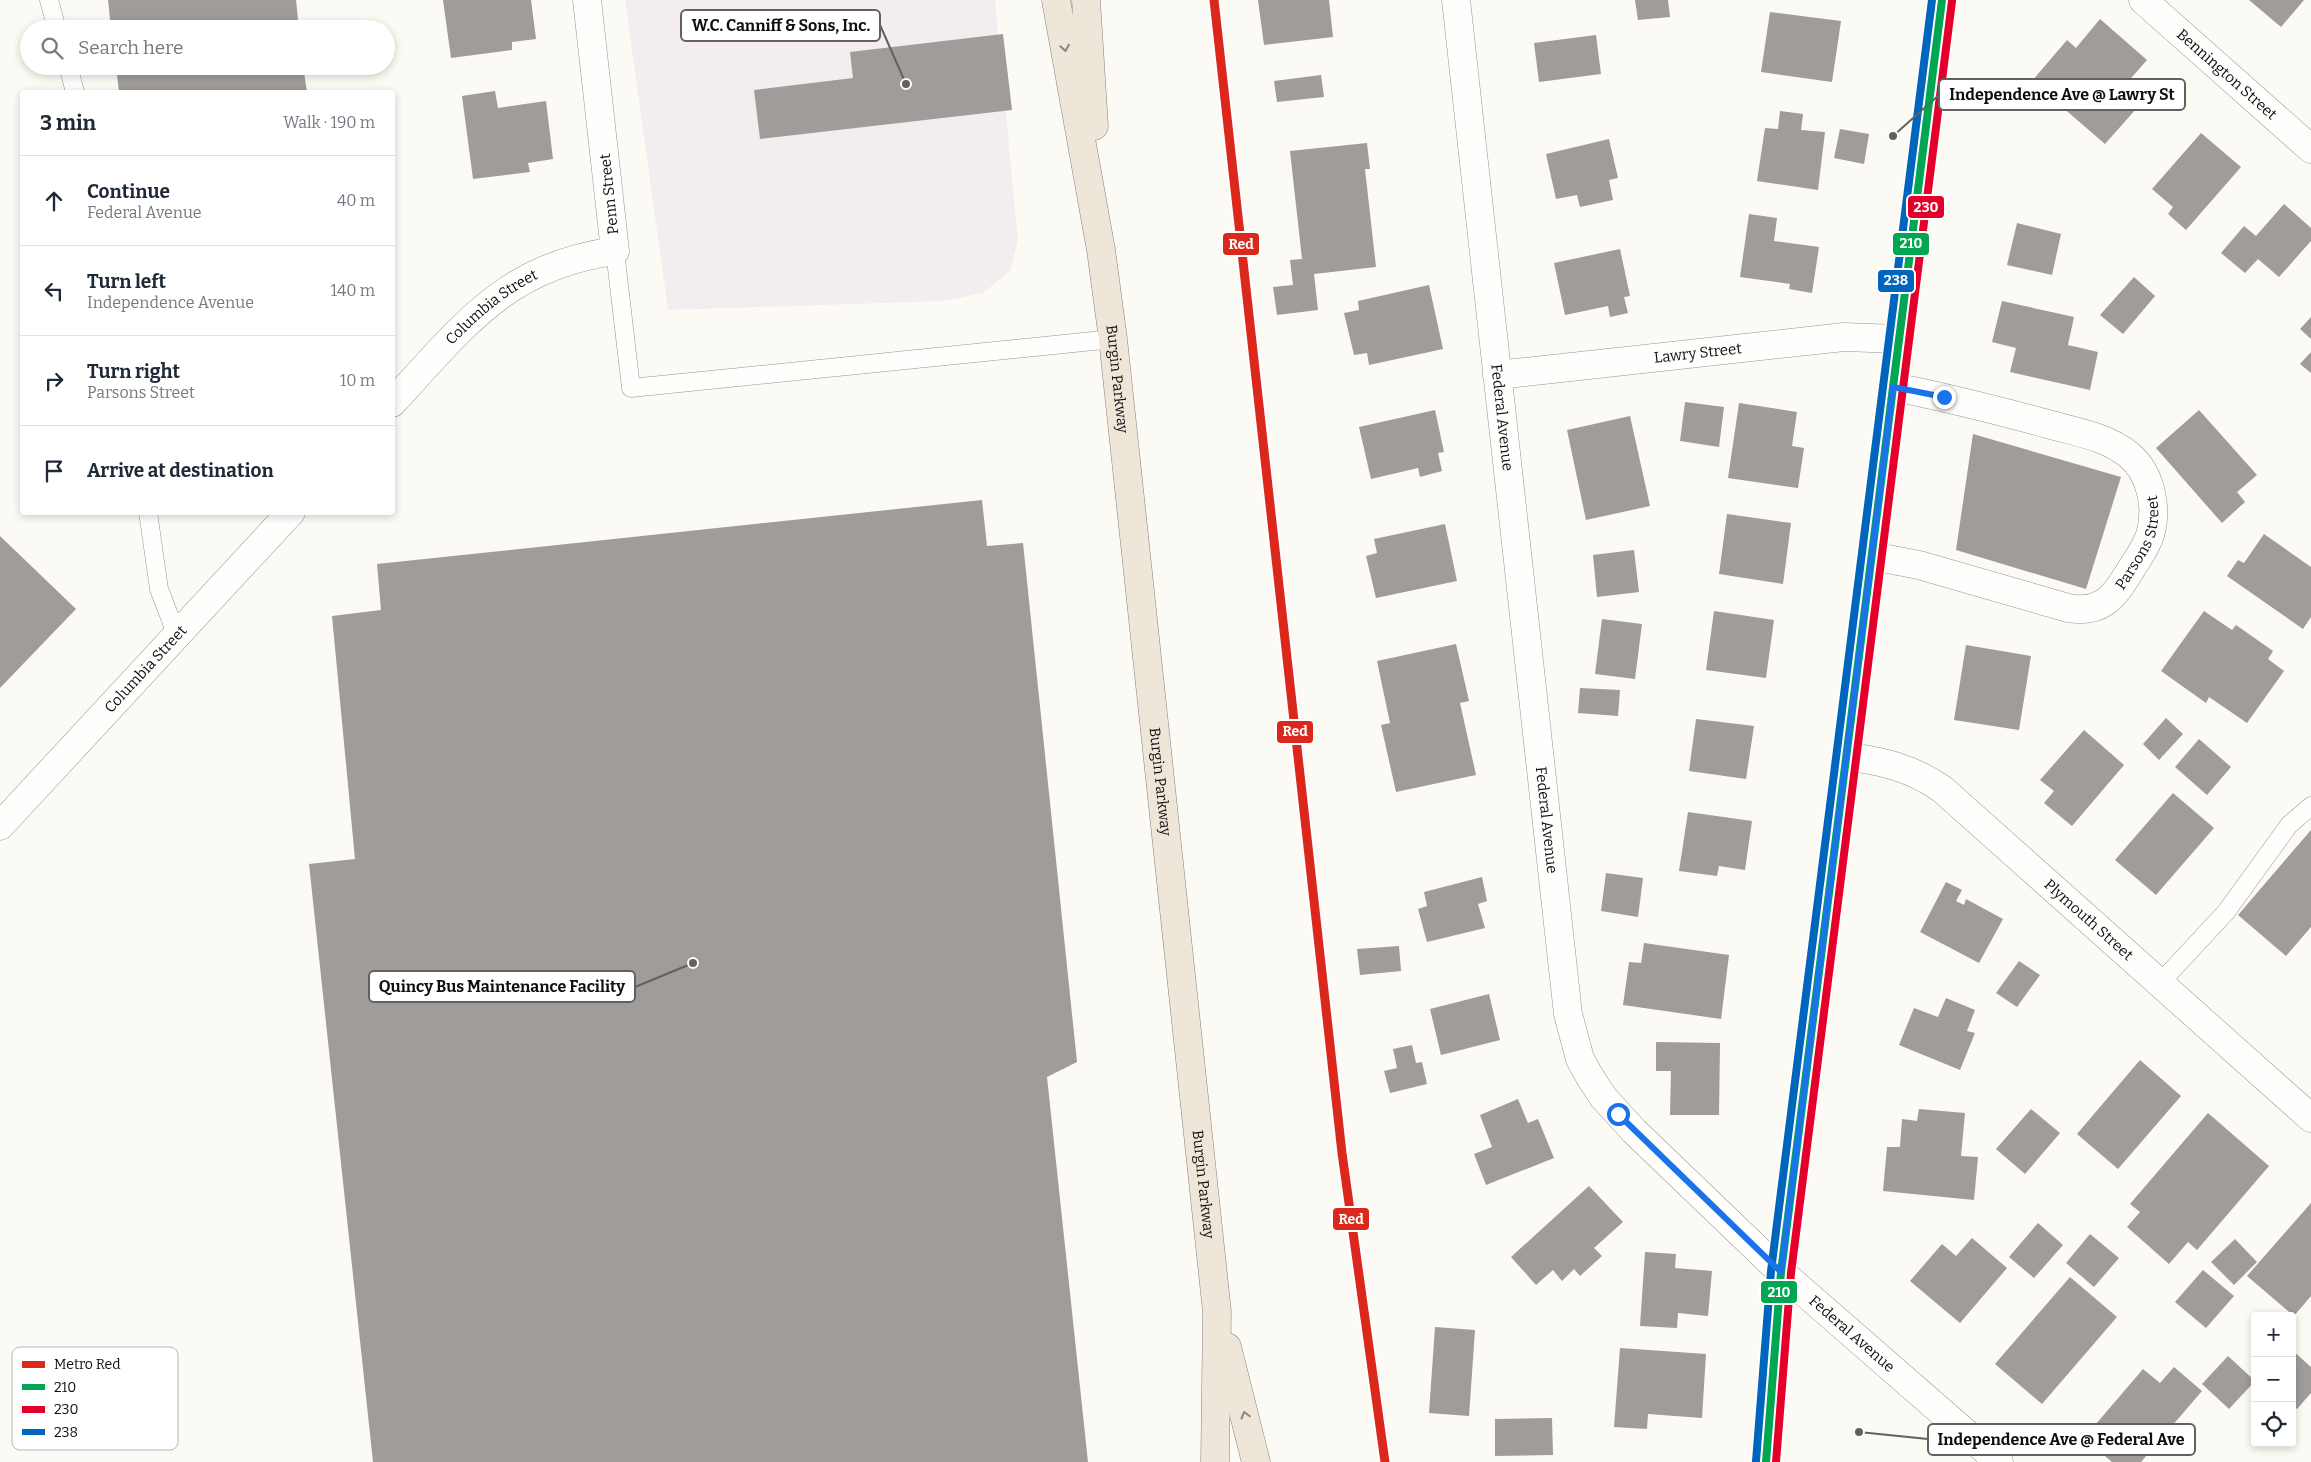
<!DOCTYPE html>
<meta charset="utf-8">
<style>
:root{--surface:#fff;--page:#f6f6f7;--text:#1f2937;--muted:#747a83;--line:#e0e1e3}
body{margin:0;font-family:Bitter,serif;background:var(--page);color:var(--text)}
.controls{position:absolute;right:15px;bottom:15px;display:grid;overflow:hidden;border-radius:5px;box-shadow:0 2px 8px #0003}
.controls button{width:45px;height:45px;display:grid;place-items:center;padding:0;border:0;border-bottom:1px solid var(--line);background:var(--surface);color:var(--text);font:25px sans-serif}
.stop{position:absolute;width:15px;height:15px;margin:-11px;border:4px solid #1a73e8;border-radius:50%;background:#fff}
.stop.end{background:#1a73e8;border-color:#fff;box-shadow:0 1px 5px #0008}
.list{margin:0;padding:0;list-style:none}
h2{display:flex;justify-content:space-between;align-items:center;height:65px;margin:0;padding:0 20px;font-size:21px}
h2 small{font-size:16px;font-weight:400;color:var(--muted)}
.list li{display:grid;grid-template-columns:32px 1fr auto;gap:15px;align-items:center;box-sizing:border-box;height:90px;padding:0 20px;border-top:1px solid var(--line)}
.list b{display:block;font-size:19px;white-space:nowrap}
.list p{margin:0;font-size:16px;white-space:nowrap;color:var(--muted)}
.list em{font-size:16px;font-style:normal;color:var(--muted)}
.icon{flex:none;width:28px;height:28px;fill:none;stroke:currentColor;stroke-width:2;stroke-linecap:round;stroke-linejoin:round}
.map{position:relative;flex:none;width:2311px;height:1462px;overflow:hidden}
.search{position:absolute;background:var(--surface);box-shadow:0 2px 8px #0003;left:20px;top:20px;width:375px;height:55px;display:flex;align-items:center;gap:12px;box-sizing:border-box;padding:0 18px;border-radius:28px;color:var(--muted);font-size:19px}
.panel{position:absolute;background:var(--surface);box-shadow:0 2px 8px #0003;left:20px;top:90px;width:375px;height:425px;border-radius:5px}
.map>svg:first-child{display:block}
</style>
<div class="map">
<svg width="2311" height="1462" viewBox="0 0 2311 1462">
<rect width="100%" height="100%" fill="#fcfaf4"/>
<!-- industrial -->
<path fill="#f3edf0" d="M625 0H995L1018 240 1010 271 983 293 944 301 668 310Z"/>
<!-- building -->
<g fill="#9f9c99">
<path d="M108 0H296L299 29H111Z"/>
<path d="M443 0H531L536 39 512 42V50L451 58Z"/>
<path d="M1258 0H1329L1333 37 1264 45Z"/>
<path d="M1635 0H1668L1670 17 1638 20Z"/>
<path d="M2249 0H2304L2281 27Z"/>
<path d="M1770 12 1841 21 1832 82 1761 72Z"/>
<path d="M2100 19 2147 60 2118 93 2136 109 2105 144 2032 81 2067 40 2076 48Z"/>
<path d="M1003 34 1012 110 760 139 754 90 853 78 850 52Z"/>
<path d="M1596 35 1601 74 1539 82 1534 43Z"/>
<path d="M116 66H303L307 92H119Z"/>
<path d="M1321 75 1324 97 1277 102 1274 81Z"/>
<path d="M495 91 498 108 546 101 553 159 528 163 530 172 473 179 462 96Z"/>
<path d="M1780 111 1803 114 1801 130 1825 132 1818 190 1757 181 1765 128 1778 129Z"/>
<path d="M1840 129 1869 134 1864 164 1834 158Z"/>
<path d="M2201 133 2241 167 2186 230 2168 214 2173 207 2152 189Z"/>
<path d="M1609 139 1618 178 1609 180 1613 200 1580 207 1577 195 1556 199 1546 154Z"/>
<path d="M1367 143 1370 169H1365L1376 267 1314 274 1318 310 1277 315 1273 287 1293 285 1290 260 1302 259 1290 151Z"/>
<path d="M2284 204 2311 228V241L2279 277 2258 259 2245 273 2221 253 2244 226 2256 236Z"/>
<path d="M1749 214 1777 218 1774 241 1819 247 1812 293 1789 289 1790 284 1740 277Z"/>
<path d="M2017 223 2061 234 2052 275 2007 265Z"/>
<path d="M1620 249 1630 296 1624 297 1628 313 1610 317 1608 306 1565 315 1554 263Z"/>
<path d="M2134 277 2155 296 2123 334 2100 315Z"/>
<path d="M1429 285 1443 349 1369 365 1367 353 1354 355 1344 313 1359 310 1358 301Z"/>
<path d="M2002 301 2074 317 2068 345 2098 352 2090 390 2010 372 2016 348 1992 342Z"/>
<path d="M2311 317V339L2300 329Z"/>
<path d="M2311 352V373L2300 364Z"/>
<path d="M1685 402 1724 407 1719 447 1680 441Z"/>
<path d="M1739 403 1797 412 1792 446 1804 448 1798 488 1728 478Z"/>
<path d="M1435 410 1444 452 1438 453 1442 471 1420 477 1418 468 1371 479 1359 427Z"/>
<path d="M2199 410 2257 475 2237 492 2245 502 2222 523 2156 448Z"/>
<path d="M1630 416 1650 506 1586 520 1567 430Z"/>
<path d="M1973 434 2121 477 2086 589 1956 550Z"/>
<path d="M982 500 987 546 1023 543 1077 1062 1047 1077 1088 1462H373L309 864 355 859 332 616 381 610 377 564Z"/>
<path d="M1727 514 1791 523 1783 584 1719 574Z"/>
<path d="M1445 524 1457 581 1376 598 1366 556 1377 553 1374 539Z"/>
<path d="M2264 534 2311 567V617L2303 629 2227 576 2238 560 2244 563Z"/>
<path d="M0 536 76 609 0 688Z"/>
<path d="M1634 550 1639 592 1597 597 1593 555Z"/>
<path d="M1714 611 1774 620 1766 678 1706 670Z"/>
<path d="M2204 611 2232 630 2236 625 2273 651 2268 659 2284 671 2247 723 2209 697 2206 703 2161 671Z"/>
<path d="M1602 619 1642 624 1635 679 1595 674Z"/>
<path d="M1456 644 1469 701 1460 703 1476 775 1396 792 1381 725 1390 723 1377 661Z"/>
<path d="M1966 645 2031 656 2019 730 1954 720Z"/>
<path d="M1580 688 1620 690 1618 716 1578 713Z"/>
<path d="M2166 718 2183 734 2159 760 2143 744Z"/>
<path d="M1696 719 1754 726 1746 779 1689 771Z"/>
<path d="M2084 730 2124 765 2072 826 2044 803 2054 791 2040 780Z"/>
<path d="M2199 739 2231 767 2207 795 2175 767Z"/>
<path d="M2173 793 2214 828 2156 895 2115 860Z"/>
<path d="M1688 812 1752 821 1745 870 1719 866 1717 876 1679 871Z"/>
<path d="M2311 830V927L2286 956 2238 915Z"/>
<path d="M1606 873 1643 878 1638 917 1601 911Z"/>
<path d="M1482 877 1487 901 1478 904 1485 928 1427 942 1418 909 1427 906 1424 892Z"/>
<path d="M1946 882 1962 890 1956 901 1964 905 1966 899 2003 919 1979 963 1920 932Z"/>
<path d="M1644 943 1729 955 1721 1019 1623 1005 1629 962 1641 963Z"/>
<path d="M1399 946 1401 971 1360 975 1357 949Z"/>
<path d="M2019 961 2040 975 2017 1007 1996 993Z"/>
<path d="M1489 994 1500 1040 1441 1055 1430 1009Z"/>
<path d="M1946 998 1975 1010 1967 1031 1975 1033 1960 1070 1899 1045 1914 1008 1938 1017Z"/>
<path d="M1656 1042 1720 1043 1719 1115H1670L1671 1071H1656Z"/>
<path d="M1412 1045 1416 1063 1422 1062 1427 1084 1390 1093 1384 1071 1397 1068 1393 1049Z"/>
<path d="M2140 1060 2181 1096 2118 1169 2077 1134Z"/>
<path d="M1518 1099 1528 1123 1538 1119 1554 1158 1486 1185 1474 1154 1492 1147 1480 1115Z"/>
<path d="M1919 1109 1965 1113 1961 1156 1978 1157 1974 1200 1883 1191 1887 1147H1900L1902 1119 1917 1121Z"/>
<path d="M2031 1109 2060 1133 2025 1174 1996 1149Z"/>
<path d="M2208 1113 2269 1166 2197 1250 2188 1242 2169 1264 2127 1227 2140 1212 2130 1204Z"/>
<path d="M1589 1186 1623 1222 1594 1248 1602 1256 1580 1276 1574 1269 1562 1281 1553 1270 1536 1285 1511 1257Z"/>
<path d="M2311 1203V1296L2294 1316 2247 1276Z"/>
<path d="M2038 1223 2063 1245 2034 1278 2009 1257Z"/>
<path d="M2090 1234 2119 1258 2094 1287 2066 1263Z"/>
<path d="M1972 1238 2007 1268 1960 1323 1910 1281 1942 1244 1956 1256Z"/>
<path d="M2235 1239 2257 1262 2234 1285 2211 1262Z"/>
<path d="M1645 1252 1676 1254 1675 1268 1712 1271 1708 1316 1678 1313 1677 1328 1640 1326Z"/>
<path d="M2203 1270 2234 1296 2206 1328 2175 1302Z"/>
<path d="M2070 1277 2117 1317 2042 1404 1995 1364Z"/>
<path d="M1435 1327 1475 1330 1469 1416 1429 1413Z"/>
<path d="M1620 1348 1706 1354 1702 1418 1648 1414 1647 1429 1614 1427Z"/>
<path d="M2292 1350 2311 1367V1393L2297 1409 2292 1405Z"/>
<path d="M2228 1356 2255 1381 2229 1409 2202 1384Z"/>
<path d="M2174 1367 2202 1391 2141 1462H2112L2084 1438 2143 1369 2160 1383Z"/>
<path d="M1552 1418 1553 1455 1495 1456V1419Z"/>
</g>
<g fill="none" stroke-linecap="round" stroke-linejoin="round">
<defs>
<g id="lane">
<path d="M49 0 57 29"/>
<path d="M68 66 75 92"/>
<path d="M615 251 631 388 1113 339"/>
<path d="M148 512 159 589 177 636"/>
<path d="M2160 983 2226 912 2289 825 2311 806"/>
</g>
<g id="street">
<path id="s1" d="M1456 0 1568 1014 1580 1059 1590 1077 1603 1097 1634 1131 1781 1272 1999 1462"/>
<path id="s2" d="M2143 0 2311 149"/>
<path id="s3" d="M1497 375 1844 337 1899 339"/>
<path id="s4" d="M392 403C463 327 505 266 615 251L587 0"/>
<path id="s5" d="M1872 556 1919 565 2068 608C2102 614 2114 597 2130 571 2137 559 2146 548 2150 535 2158 508 2151 473 2129 455 2106 436 2075 432 2048 424 1996 410 1946 397 1893 387"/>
<path id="s6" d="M1846 756C1884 762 1910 767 1942 789L2311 1118"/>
<path id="s7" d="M0 826 291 512"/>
</g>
<g id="primary">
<path id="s8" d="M1056 0 1101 250 1113 339 1217 1312 1215 1462"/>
<path d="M1086 0 1094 126"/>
<path d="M1227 1347 1256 1462"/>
<path d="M1766 1462 1781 1272 1942 0"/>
</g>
</defs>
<!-- lane casing -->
<use href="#lane" stroke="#969592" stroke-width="19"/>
<!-- street casing -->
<use href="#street" stroke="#969592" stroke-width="29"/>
<!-- primary casing -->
<use href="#primary" stroke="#83827f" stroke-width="29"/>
<!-- lane -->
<use href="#lane" stroke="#fffefd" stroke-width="18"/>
<!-- street -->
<use href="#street" stroke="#fffefd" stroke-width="28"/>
<!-- primary -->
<use href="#primary" stroke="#ede6d9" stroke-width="28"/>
<defs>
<path id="bus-1" d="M1766 1462 1781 1272 1942 0"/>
<path id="bus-2" d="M1776 1462 1791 1273 1952 1"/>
<path id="bus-3" d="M1756 1461 1771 1271 1932 0"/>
</defs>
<!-- bus-1 casing -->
<use href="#bus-1" stroke="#fff" stroke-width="11"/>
<!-- bus-2 casing -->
<use href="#bus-2" stroke="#fff" stroke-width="11"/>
<!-- bus-3 casing -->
<use href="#bus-3" stroke="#fff" stroke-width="11"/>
<!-- bus-1 -->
<use href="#bus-1" stroke="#00a651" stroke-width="8"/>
<!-- bus-2 -->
<use href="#bus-2" stroke="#e4002b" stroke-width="8"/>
<!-- bus-3 -->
<use href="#bus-3" stroke="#0065bd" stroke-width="8"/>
<defs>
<path id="metro-1" d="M1214 0 1342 1153 1385 1462"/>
</defs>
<!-- metro-1 casing -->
<use href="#metro-1" stroke="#fff" stroke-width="12"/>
<!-- metro-1 -->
<use href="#metro-1" stroke="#da291c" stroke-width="9"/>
</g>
<!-- one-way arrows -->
<defs><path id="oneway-chevron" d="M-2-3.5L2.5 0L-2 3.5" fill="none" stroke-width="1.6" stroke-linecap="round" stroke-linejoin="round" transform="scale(1.25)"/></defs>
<g stroke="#89857e">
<use href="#oneway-chevron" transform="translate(1065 48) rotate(80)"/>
<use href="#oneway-chevron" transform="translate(1245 1415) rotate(-105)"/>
</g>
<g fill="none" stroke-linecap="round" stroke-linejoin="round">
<!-- route -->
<path stroke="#1a73e8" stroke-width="6" d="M1618 1114 1781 1272 1893 387 1944 397"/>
</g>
<g text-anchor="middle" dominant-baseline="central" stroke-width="5" stroke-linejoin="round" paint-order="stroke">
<!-- street labels -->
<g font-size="15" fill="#0f0f0f" stroke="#fff">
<text stroke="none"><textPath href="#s2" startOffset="112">Bennington Street</textPath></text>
<text transform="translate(609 194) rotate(-96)">Penn Street</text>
<text stroke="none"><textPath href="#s4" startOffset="139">Columbia Street</textPath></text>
<text stroke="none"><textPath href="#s3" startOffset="202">Lawry Street</textPath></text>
<text stroke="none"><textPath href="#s8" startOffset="384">Burgin Parkway</textPath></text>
<text stroke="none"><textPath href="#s1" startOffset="420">Federal Avenue</textPath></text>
<text stroke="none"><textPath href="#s5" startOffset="312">Parsons Street</textPath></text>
<text stroke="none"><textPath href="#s7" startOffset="214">Columbia Street</textPath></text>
<text stroke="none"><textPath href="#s8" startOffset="789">Burgin Parkway</textPath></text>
<text stroke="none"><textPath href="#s1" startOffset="825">Federal Avenue</textPath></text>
<text stroke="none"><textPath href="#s6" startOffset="299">Plymouth Street</textPath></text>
<text stroke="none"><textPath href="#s8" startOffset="1194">Burgin Parkway</textPath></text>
<text stroke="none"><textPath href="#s1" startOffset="1455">Federal Avenue</textPath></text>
</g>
</g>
<!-- legend -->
<rect x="12" y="1347" width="166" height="103" rx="8" fill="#fff" stroke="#b7b7b7" stroke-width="1"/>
<rect x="22" y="1361" width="23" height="7" fill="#da291c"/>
<rect x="22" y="1384" width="23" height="6" fill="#00a651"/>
<rect x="22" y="1406" width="23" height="7" fill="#e4002b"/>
<rect x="22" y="1429" width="23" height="6" fill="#0065bd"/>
<g font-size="14" fill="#0f0f0f">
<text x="54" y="1369">Metro Red</text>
<text x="54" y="1392">210</text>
<text x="54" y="1414">230</text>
<text x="54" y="1437">238</text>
</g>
<!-- callouts -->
<path fill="none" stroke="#62615f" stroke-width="2" d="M906 84L880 25M1893 136L1939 95M693 963L635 987M1859 1432L1928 1439"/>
<g fill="#62615f" stroke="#fff" stroke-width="2">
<circle cx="906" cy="84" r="5"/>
<circle cx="1893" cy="136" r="5"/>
<circle cx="693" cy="963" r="5"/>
<circle cx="1859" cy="1432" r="5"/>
</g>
<g fill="#fff" stroke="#62615f" stroke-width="2">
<rect x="681" y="10" width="199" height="31" rx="5"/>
<rect x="1939" y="79" width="246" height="31" rx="5"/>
<rect x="369" y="971" width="266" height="31" rx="5"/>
<rect x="1928" y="1424" width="267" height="31" rx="5"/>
</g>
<g font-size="16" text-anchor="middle" font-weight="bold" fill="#0f0f0f">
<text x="781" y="31">W.C. Canniff &amp; Sons, Inc.</text>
<text x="2062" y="100">Independence Ave @ Lawry St</text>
<text x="502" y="992">Quincy Bus Maintenance Facility</text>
<text x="2061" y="1445">Independence Ave @ Federal Ave</text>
</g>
<g stroke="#fff" stroke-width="2">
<rect x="1907" y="195" width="38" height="24" rx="5" fill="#e4002b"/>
<rect x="1892" y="232" width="38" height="24" rx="5" fill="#00a651"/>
<rect x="1222" y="232" width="38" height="24" rx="5" fill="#da291c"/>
<rect x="1877" y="269" width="38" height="24" rx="5" fill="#0065bd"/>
<rect x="1276" y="720" width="38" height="24" rx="5" fill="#da291c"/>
<rect x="1332" y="1207" width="38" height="24" rx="5" fill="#da291c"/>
<rect x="1760" y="1280" width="38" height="24" rx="5" fill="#00a651"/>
</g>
<g font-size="14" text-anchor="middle" font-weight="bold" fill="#fff">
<text x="1926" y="212">230</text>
<text x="1911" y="248">210</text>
<text x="1241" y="249">Red</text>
<text x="1896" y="285">238</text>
<text x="1295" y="736">Red</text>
<text x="1351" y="1224">Red</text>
<text x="1779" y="1297">210</text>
</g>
</svg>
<div class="controls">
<button>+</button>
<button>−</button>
<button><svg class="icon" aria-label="locate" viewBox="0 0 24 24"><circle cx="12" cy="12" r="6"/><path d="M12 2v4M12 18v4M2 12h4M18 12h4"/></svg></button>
</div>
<div class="stop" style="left:1618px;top:1114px"></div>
<div class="stop end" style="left:1944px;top:397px"></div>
<div class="search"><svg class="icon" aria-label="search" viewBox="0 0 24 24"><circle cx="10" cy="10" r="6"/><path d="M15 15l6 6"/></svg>Search here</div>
<section class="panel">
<h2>3 min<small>Walk · 190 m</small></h2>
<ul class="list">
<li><svg class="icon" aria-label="ahead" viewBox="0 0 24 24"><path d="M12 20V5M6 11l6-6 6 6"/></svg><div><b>Continue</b><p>Federal Avenue</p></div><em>40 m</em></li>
<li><svg class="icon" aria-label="left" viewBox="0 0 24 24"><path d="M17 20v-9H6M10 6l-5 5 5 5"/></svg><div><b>Turn left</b><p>Independence Avenue</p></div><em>140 m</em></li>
<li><svg class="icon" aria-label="right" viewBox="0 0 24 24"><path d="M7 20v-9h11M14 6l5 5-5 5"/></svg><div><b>Turn right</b><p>Parsons Street</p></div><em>10 m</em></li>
<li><svg class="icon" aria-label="arrive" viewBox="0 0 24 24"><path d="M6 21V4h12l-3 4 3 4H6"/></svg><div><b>Arrive at destination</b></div></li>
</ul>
</section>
</div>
